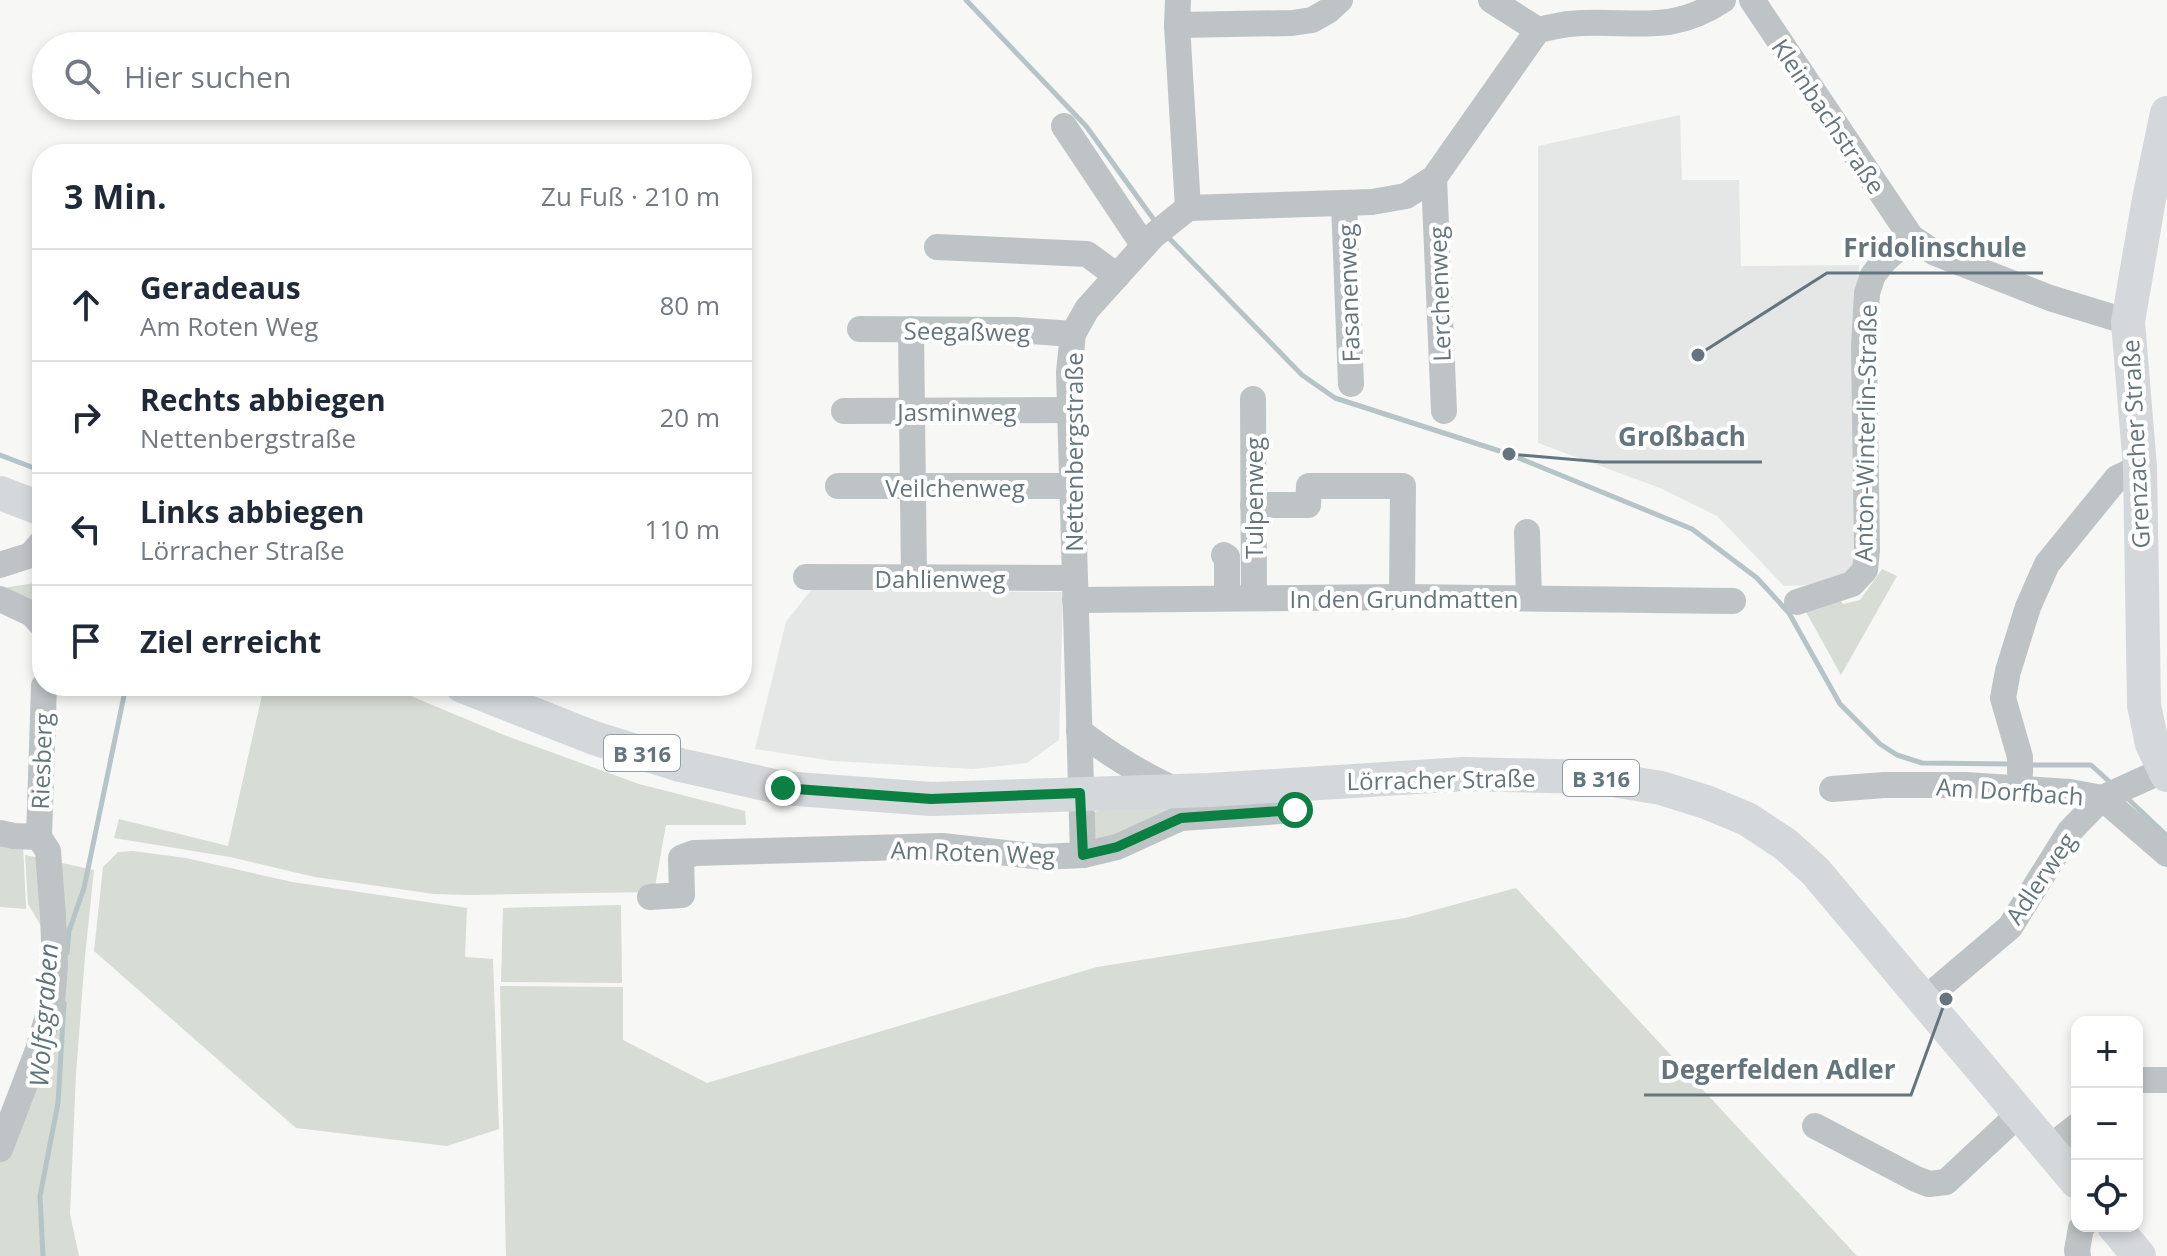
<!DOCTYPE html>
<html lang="de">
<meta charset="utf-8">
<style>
:root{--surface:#fff;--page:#f2f2f3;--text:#1f2937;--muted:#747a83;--line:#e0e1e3}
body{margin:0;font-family:"Open Sans",sans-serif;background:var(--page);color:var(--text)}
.controls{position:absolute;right:24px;bottom:24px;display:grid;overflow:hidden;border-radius:16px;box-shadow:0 4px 12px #0003}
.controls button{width:72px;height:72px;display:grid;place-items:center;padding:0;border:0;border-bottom:2px solid var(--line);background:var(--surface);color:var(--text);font:40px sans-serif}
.stop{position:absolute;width:24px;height:24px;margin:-18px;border:6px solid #0b8043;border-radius:50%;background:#fff}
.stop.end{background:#0b8043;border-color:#fff;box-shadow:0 2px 8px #0008}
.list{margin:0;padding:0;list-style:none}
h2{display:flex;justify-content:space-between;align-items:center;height:104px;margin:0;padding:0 32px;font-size:34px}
h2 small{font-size:26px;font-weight:400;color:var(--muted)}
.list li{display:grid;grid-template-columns:52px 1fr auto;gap:24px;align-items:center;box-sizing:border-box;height:112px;padding:0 32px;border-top:2px solid var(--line)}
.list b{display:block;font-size:30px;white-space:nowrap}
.list p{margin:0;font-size:26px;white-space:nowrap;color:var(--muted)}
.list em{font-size:26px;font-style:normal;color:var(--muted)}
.icon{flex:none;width:44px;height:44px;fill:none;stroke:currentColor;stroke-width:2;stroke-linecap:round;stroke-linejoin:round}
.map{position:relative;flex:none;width:2167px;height:1256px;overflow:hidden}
.search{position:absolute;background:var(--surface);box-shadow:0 4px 12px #0003;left:32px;top:32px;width:720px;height:88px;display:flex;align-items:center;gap:20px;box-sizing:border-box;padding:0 28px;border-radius:44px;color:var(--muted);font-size:30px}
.panel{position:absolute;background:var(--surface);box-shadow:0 4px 12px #0003;left:32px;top:144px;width:720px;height:552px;border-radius:32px}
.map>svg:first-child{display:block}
</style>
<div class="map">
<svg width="2167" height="1256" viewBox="0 0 2167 1256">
<rect width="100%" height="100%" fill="#f7f7f5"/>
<!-- built -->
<g fill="#e5e7e6">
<path d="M1680 115 1682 180H1739L1741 266 1859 265 1856 567 1836 584 1784 586 1717 516 1660 488 1538 443V146Z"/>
<path d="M811 590 1063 592 1059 740 1027 763 973 769 833 761 755 749 786 622Z"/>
</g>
<!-- green -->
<g fill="#d7dcd4">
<path d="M1882 569 1897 576 1841 675 1805 610 1837 595 1843 604 1860 600Z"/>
<path d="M42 582V610L3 588Z"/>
<path d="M264 686H387L504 735 639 784 745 811 746 825H666L654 892 469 895 434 894 315 877 230 857 114 838 119 819 228 846Z"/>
<path d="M1204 806 1102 841 1094 837 1092 814 1103 807Z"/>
<path d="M0 838 23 844 26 909 0 907Z"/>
<path d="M133 851 186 858 292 882 467 908 465 957 493 959 499 1129 447 1146 296 1128 94 951 103 867 118 852Z"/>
<path d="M25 855 94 870 85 956 76 1074 70 1214 79 1256H0V1160L50 1033V941L28 904Z"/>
<path d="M1516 888 1857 1256H506L500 986 623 987V1040L707 1083 1097 967 1405 918Z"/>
<path d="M621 905 622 983 501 982 503 908Z"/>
</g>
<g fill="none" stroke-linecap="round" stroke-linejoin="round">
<!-- stream -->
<g stroke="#b6c4c7" stroke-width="5">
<path d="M966 0 1086 126 1157 224"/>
<path d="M1166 235 1302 375 1335 398 1509 454 1692 529 1757 578 1789 613 1840 704 1880 744 1897 755 1922 763 2011 764"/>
<path d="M0 455 42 471"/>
<path d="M2029 765H2091L2112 784"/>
<path d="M2125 796 2167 836"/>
<path d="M67 953 69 931 84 888 126 686"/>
<path d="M43 1256 40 1196 58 1103 64 1003"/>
</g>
<!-- minor -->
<g stroke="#bec3c6" stroke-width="26">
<path d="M1178 0 1177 25 1188 208"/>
<path d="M1491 0 1538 30"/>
<path d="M1752 0 1911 237 1935 253 2050 298 2128 322"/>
<path d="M1177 25 1292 23 1312 20 1328 11 1340 0"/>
<path d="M1064 126 1144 246"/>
<path d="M1434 178 1444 411"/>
<path d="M1344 203 1351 384"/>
<path d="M1188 208 1372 202 1406 196 1434 178 1538 30C1548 28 1559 25 1569 24 1629 18 1668 37 1723 0"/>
<path d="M937 247 1087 254 1117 276"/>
<path d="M860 329 1016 330 1073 334"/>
<path d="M911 329 914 578"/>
<path d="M1253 399 1254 597"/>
<path d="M844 411 1071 410"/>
<path d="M838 486H1072"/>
<path d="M1253 505H1308L1309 486H1403L1402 597"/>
<path d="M1527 532 1529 598"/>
<path d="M1224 555 1227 557V597"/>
<path d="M0 565 31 555 42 542"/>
<path d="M806 577 1074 578"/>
<path d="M0 599 32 614 42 625"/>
<path d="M1075 600 1402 597 1733 601"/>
<path d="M1797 602 1852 584 1865 570 1867 550 1864 346 1867 293 1873 275 1885 260 1911 237"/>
<path d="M1079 731C1109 754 1139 773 1174 789"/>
<path d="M2020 773V757L2003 698 2008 671 2028 607 2047 564 2117 478 2140 467"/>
<path d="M1832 789 1884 785H1966L2070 792 2102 798 2167 854"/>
<path d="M0 833 14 836 39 837"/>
<path d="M1083 855 1069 372 1073 334 1087 309 1153 236 1188 208"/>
<path d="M650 897 682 895 681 858 694 853 942 846 1043 857 1083 855 1117 847 1181 818 1295 810"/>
<path d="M1924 1000 2010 927 2070 831 2102 798 2164 770"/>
<path d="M2137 1080H2167"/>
<path d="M1815 1126 1916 1179 1929 1184 1946 1182 2020 1113"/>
<path d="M2049 1148 2077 1126"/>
<path d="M0 1149 38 1050 52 1002 55 965 53 916 48 851 39 837 44 686"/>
<path d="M2078 1256 2077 1250 2081 1228 2083 1226"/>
</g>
<!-- major -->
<g stroke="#d4d8db" stroke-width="34">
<path d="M2167 113 2149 199 2128 322 2140 467 2144 705 2152 744 2167 775"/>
<path d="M0 493 42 509"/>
<path d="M462 686 594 738 680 765 783 788 931 799 1209 790 1464 774 1595 777 1661 788 1706 802 1747 819 1785 844 1815 871 2077 1182"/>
<path d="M2114 1226 2139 1256"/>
</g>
</g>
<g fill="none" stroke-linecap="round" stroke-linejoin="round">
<!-- route -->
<path stroke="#0b8043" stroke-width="10" d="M783 788 931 799 1080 793 1083 855 1117 847 1181 818 1295 810"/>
</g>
<g text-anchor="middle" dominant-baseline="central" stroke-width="8" stroke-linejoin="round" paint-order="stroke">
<!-- shield labels -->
<g fill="#fff" stroke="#929ea5" stroke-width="2">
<rect x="604" y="735" width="76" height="36" rx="6"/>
<rect x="1563" y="760" width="76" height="36" rx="6"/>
</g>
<g font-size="22" font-weight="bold" fill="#64757e">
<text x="642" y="753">B 316</text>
<text x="1601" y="778">B 316</text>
</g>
<!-- street labels -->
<g font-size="24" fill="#64757e" stroke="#fff">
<text transform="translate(1829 116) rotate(56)">Kleinbachstraße</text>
<text transform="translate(1348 293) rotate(-92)">Fasanenweg</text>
<text transform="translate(1439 294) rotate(-92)">Lerchenweg</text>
<text transform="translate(967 331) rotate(1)">Seegaßweg</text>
<text x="957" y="411">Jasminweg</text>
<text transform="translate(1865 433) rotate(-89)">Anton-Winterlin-Straße</text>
<text transform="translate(2135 444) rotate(-93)">Grenzacher Straße</text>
<text transform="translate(1073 452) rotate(-90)">Nettenbergstraße</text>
<text x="955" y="487">Veilchenweg</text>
<text transform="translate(1253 498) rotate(-90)">Tulpenweg</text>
<text x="940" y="578">Dahlienweg</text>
<text x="1404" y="598">In den Grundmatten</text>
<text transform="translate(41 761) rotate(-88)">Riesberg</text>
<text transform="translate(1441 779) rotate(-1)">Lörracher Straße</text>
<text transform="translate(2010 791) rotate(4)">Am Dorfbach</text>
<text transform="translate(973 852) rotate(2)">Am Roten Weg</text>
<text transform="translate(2040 878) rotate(-56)">Adlerweg</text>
</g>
<!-- water labels -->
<g font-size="26" font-style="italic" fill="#5e7479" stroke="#fff">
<text transform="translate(43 1015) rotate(-86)">Wolfsgraben</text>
</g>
</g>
<!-- callouts -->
<path fill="none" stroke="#64757e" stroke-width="3" d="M1698 355L1827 273H2043M1509 454L1602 462H1762M1946 999L1911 1095H1644"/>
<g fill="#64757e" stroke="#fff" stroke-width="3">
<circle cx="1698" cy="355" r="8"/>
<circle cx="1509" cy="454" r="8"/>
<circle cx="1946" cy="999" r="8"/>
</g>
<g font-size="26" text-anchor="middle" font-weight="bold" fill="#64757e" stroke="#fff" stroke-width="8" stroke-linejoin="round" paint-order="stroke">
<text x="1935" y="257">Fridolinschule</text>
<text x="1682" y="446">Großbach</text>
<text x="1778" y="1079">Degerfelden Adler</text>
</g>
</svg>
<div class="controls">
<button>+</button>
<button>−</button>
<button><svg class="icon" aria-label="locate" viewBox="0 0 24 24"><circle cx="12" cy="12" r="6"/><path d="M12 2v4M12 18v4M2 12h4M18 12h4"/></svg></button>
</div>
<div class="stop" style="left:1295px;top:810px"></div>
<div class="stop end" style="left:783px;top:788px"></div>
<div class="search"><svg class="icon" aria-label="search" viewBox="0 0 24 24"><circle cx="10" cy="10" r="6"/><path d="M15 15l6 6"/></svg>Hier suchen</div>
<section class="panel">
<h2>3 Min.<small>Zu Fuß · 210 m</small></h2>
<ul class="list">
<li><svg class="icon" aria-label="ahead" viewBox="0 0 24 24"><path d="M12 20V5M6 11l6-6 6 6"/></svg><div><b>Geradeaus</b><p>Am Roten Weg</p></div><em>80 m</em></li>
<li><svg class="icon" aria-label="right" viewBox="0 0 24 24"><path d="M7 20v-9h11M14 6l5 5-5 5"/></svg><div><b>Rechts abbiegen</b><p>Nettenbergstraße</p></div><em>20 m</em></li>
<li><svg class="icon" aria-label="left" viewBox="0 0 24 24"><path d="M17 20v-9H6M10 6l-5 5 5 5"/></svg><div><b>Links abbiegen</b><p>Lörracher Straße</p></div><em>110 m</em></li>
<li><svg class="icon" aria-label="arrive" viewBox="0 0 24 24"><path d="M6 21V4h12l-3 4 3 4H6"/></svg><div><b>Ziel erreicht</b></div></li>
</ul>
</section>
</div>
